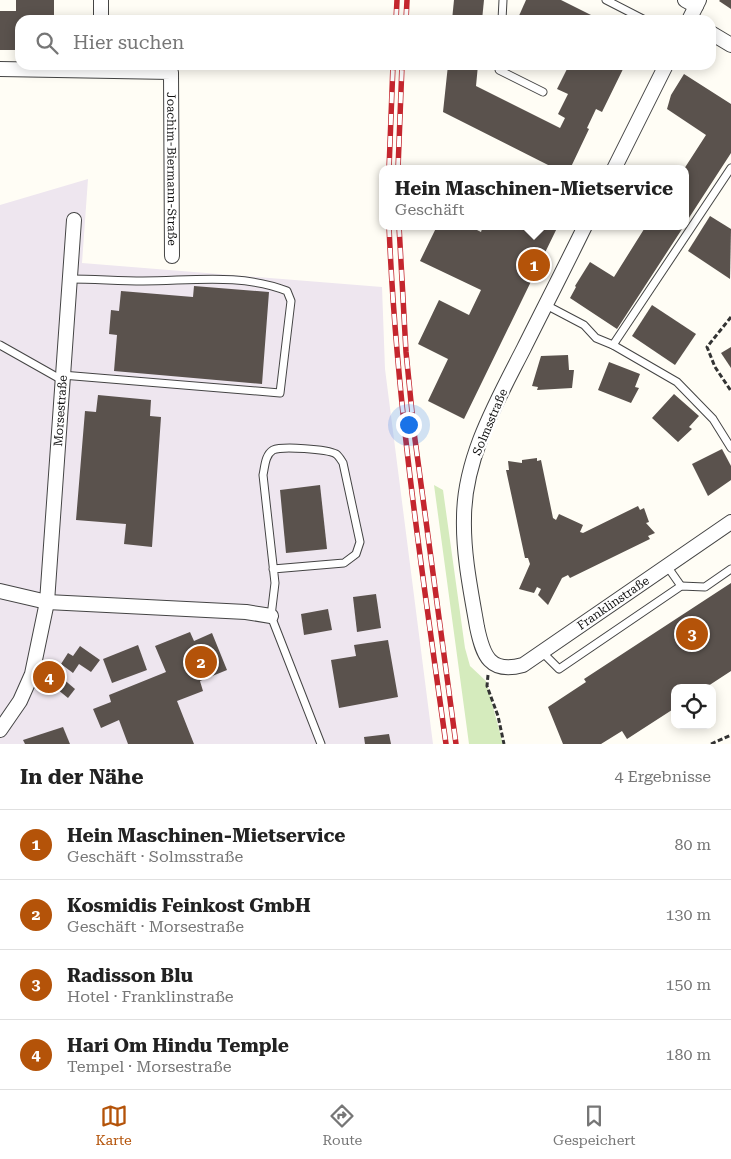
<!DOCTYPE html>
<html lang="de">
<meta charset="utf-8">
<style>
:root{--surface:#fff;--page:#f2f2f2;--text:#222;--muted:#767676;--line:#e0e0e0;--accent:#b45309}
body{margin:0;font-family:"Roboto Serif",serif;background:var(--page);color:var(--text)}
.controls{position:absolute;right:15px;bottom:15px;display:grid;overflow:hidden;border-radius:10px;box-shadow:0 2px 12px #0003}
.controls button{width:45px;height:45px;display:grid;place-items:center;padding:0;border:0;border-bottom:1px solid var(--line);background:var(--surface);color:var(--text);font:25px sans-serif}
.you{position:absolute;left:408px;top:424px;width:18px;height:18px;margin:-12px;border:4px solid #fff;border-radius:50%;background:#1a73e8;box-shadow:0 0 0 8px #1a73e833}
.badge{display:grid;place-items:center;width:32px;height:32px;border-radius:50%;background:var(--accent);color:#fff;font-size:16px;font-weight:700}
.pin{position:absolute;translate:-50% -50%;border:2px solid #fff;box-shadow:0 1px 5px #0006}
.popup{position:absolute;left:379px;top:165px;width:310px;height:65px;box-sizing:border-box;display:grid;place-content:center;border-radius:10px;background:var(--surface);filter:drop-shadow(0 1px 4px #0005);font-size:16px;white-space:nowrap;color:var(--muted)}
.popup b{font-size:19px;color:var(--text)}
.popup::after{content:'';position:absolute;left:50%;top:100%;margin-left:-10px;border:10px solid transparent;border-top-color:var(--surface)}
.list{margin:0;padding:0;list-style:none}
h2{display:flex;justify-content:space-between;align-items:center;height:65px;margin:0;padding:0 20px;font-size:21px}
h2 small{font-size:16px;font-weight:400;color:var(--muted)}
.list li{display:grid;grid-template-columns:32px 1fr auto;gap:15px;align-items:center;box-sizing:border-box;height:70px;padding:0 20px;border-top:1px solid var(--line)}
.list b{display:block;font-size:19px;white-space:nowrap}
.list p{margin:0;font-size:16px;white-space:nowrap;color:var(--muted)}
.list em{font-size:16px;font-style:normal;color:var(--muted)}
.icon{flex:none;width:28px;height:28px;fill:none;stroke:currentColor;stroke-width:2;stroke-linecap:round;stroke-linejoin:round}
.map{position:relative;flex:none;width:731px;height:744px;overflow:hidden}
.search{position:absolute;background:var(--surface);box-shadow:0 2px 12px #0003;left:15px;right:15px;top:15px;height:55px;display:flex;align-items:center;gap:12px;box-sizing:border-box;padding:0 18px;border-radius:15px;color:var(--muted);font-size:19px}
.sheet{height:345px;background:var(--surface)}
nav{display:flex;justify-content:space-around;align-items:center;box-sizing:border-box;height:70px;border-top:1px solid var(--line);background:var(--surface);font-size:14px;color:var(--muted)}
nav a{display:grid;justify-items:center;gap:2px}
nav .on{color:var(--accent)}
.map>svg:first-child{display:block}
</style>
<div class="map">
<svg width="731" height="744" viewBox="0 0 731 744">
<rect width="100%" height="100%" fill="#fffdf5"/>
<!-- industrial -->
<path fill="#eee6ef" d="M88 179 82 263 382 287 385 369 433 744H0V205Z"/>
<!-- green -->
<path fill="#d5ebbd" d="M434 485 443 490 465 648 470 666 486 681 503 744H469Z"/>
<!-- building -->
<g fill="#5a524d">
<path d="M16 0H54V20H20V50H0V11H16Z"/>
<path d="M454 0H484L482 20H452Z"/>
<path d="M526 0H561L601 20H522L518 18Z"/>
<path d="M720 0H731V9L719 1Z"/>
<path d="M448 65H478L476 86 560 128 565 118 558 114 568 94 557 89 569 65H625L602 112 596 109 587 128 589 129 570 169H556L443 112Z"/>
<path d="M684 74 731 104V153L685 224 684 169 706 135 667 109 671 95Z"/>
<path d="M710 216 731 229 730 279 688 251Z"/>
<path d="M437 226H469L481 232 483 226H558L464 419 428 401 448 359 418 344 439 300 469 315 481 290 420 261Z"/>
<path d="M646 226H684L617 329 570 298 576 287 575 286 590 262 614 277Z"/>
<path d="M194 286 269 292 262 384 114 371 117 335 109 334 111 310 119 311 121 291 193 297Z"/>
<path d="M652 305 696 334 675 365 632 336Z"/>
<path d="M731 347V368L721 353Z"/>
<path d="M568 355 569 370H574L572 388 537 390 538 387 532 386 541 356Z"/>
<path d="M609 362 640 374 635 387 639 388 631 403 598 390Z"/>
<path d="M674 394 699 416 689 427 692 429 678 442 652 418Z"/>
<path d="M98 395 151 400 150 416 161 417 152 547 124 544 126 524 76 520 85 411 96 412Z"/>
<path d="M722 449 731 466V480L708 496 692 464Z"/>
<path d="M537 458V461L541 460 553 518 556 520 559 514 583 525 580 532 583 533 638 506 640 510 644 508 649 522 646 523 655 533 648 536 650 539 570 578 568 575 562 578 548 605 538 595 541 589 537 587 534 593 519 589 530 564 528 558H525L506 470H509L508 461 522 463V460Z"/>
<path d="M320 485 327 549 286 553 280 490Z"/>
<path d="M731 583V671L705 688H675V708L627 739 622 731 601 744H563L548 707 586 682 584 679Z"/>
<path d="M376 594 381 628 357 632 353 597Z"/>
<path d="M328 609 332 630 304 635 301 614Z"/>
<path d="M190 632 194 641 212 633 227 670 200 681 203 691 177 701 194 744H128L119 720 101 728 93 709 111 702 109 695 166 672 155 646Z"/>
<path d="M388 640 398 697 339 708 331 660 356 656 354 645Z"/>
<path d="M138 645 147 670 112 683 103 659Z"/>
<path d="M80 646 100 660 91 672 79 664 73 673 61 664 68 653 73 656Z"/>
<path d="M54 671 75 689 68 698 47 681Z"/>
<path d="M63 727 70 744H25L23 740Z"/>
<path d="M389 734 391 744H365L364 737Z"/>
</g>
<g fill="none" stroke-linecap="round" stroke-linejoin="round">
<defs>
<g id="lane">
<path d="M606 0 645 20"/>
<path d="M502 20 503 0"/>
<path d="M499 65V70L543 92"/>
<path d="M546 305 584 325 596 338 613 345 677 382 713 419 731 448"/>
<path d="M0 345 62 380"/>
<path d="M613 345 731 168"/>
<path d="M62 375 280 393 291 301 287 291C241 273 191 281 143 281 119 281 94 279 70 279"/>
<path d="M667 566 681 586"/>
<path d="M273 569 344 563 356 554 360 542 343 463C341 460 339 456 336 454 327 449 282 446 273 450 265 455 265 466 263 475L275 583 271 616 321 744"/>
<path d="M542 652 559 669 681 586 705 587 731 569"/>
</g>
<g id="street">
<path d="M101 0V20"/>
<path d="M685 0 696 6"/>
<path d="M689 20 699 0"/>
<path d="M711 33 731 45"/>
<path id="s1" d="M0 69 171 72 172 256"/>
<path d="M614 169 666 65"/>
<path id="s2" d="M585 226C565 267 544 308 524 348 497 401 464 458 464 518 463 554 471 592 477 627 483 656 490 674 523 665L731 522"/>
<path d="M0 591 47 602 246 612 271 616"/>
<path id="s3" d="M0 730 20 701 32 674 47 602 74 220"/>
</g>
</defs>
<!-- lane casing -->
<use href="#lane" stroke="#444" stroke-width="9"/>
<!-- street casing -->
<use href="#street" stroke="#444" stroke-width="16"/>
<!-- path -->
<g stroke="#333" stroke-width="3" stroke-dasharray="5 2.5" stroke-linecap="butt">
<path d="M731 317 707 347 715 367 731 391"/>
<path d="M488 675 487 686 498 716 504 744"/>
<path d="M711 744 731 735"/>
</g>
<!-- lane -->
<use href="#lane" stroke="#fff" stroke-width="7"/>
<!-- street -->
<use href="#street" stroke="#fff" stroke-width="14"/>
<defs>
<g id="rail">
<path d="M396 20 397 0"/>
<path d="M406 20 407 0"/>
<path d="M389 169 393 65"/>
<path d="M398 169 402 65"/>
<path d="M389 226C396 400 422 572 446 744"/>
<path d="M399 226 406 352 414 432 456 744"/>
</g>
</defs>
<!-- rail casing -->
<use href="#rail" stroke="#c4262e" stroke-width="5.5"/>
<!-- rail -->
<use href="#rail" stroke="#fff" stroke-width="4" stroke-dasharray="11" stroke-linecap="butt"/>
</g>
<g text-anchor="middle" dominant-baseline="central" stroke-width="5" stroke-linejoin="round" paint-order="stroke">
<!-- street labels -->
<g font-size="12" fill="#111" stroke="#fff">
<text stroke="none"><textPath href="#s1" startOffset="268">Joachim-Biermann-Straße</textPath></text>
<text stroke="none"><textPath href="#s3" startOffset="330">Morsestraße</textPath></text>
<text transform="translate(490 422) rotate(-67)">Solmsstraße</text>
<text stroke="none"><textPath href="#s2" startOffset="609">Franklinstraße</textPath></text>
</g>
</g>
</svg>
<div class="controls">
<button><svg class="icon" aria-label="locate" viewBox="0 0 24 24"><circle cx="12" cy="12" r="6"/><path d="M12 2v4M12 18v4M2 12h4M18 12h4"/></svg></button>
</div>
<div class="you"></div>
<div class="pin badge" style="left:534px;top:265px">1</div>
<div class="popup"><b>Hein Maschinen-Mietservice</b>Geschäft</div>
<div class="pin badge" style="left:201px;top:662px">2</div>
<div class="pin badge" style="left:692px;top:634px">3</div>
<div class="pin badge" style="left:49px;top:677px">4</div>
<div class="search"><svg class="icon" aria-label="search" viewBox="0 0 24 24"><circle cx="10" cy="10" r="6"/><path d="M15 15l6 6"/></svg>Hier suchen</div>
</div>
<section class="sheet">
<h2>In der Nähe<small>4 Ergebnisse</small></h2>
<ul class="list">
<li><span class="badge">1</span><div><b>Hein Maschinen-Mietservice</b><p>Geschäft · Solmsstraße</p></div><em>80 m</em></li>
<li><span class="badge">2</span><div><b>Kosmidis Feinkost GmbH</b><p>Geschäft · Morsestraße</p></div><em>130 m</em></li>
<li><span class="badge">3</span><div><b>Radisson Blu</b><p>Hotel · Franklinstraße</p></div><em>150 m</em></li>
<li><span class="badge">4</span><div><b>Hari Om Hindu Temple</b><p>Tempel · Morsestraße</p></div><em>180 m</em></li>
</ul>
</section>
<nav>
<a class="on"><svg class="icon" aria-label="map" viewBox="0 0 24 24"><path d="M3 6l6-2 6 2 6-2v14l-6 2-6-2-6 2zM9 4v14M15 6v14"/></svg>Karte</a>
<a><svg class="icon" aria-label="directions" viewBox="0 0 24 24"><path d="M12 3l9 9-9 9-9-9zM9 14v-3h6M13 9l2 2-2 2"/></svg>Route</a>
<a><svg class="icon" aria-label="saved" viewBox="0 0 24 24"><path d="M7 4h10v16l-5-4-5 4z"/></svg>Gespeichert</a>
</nav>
